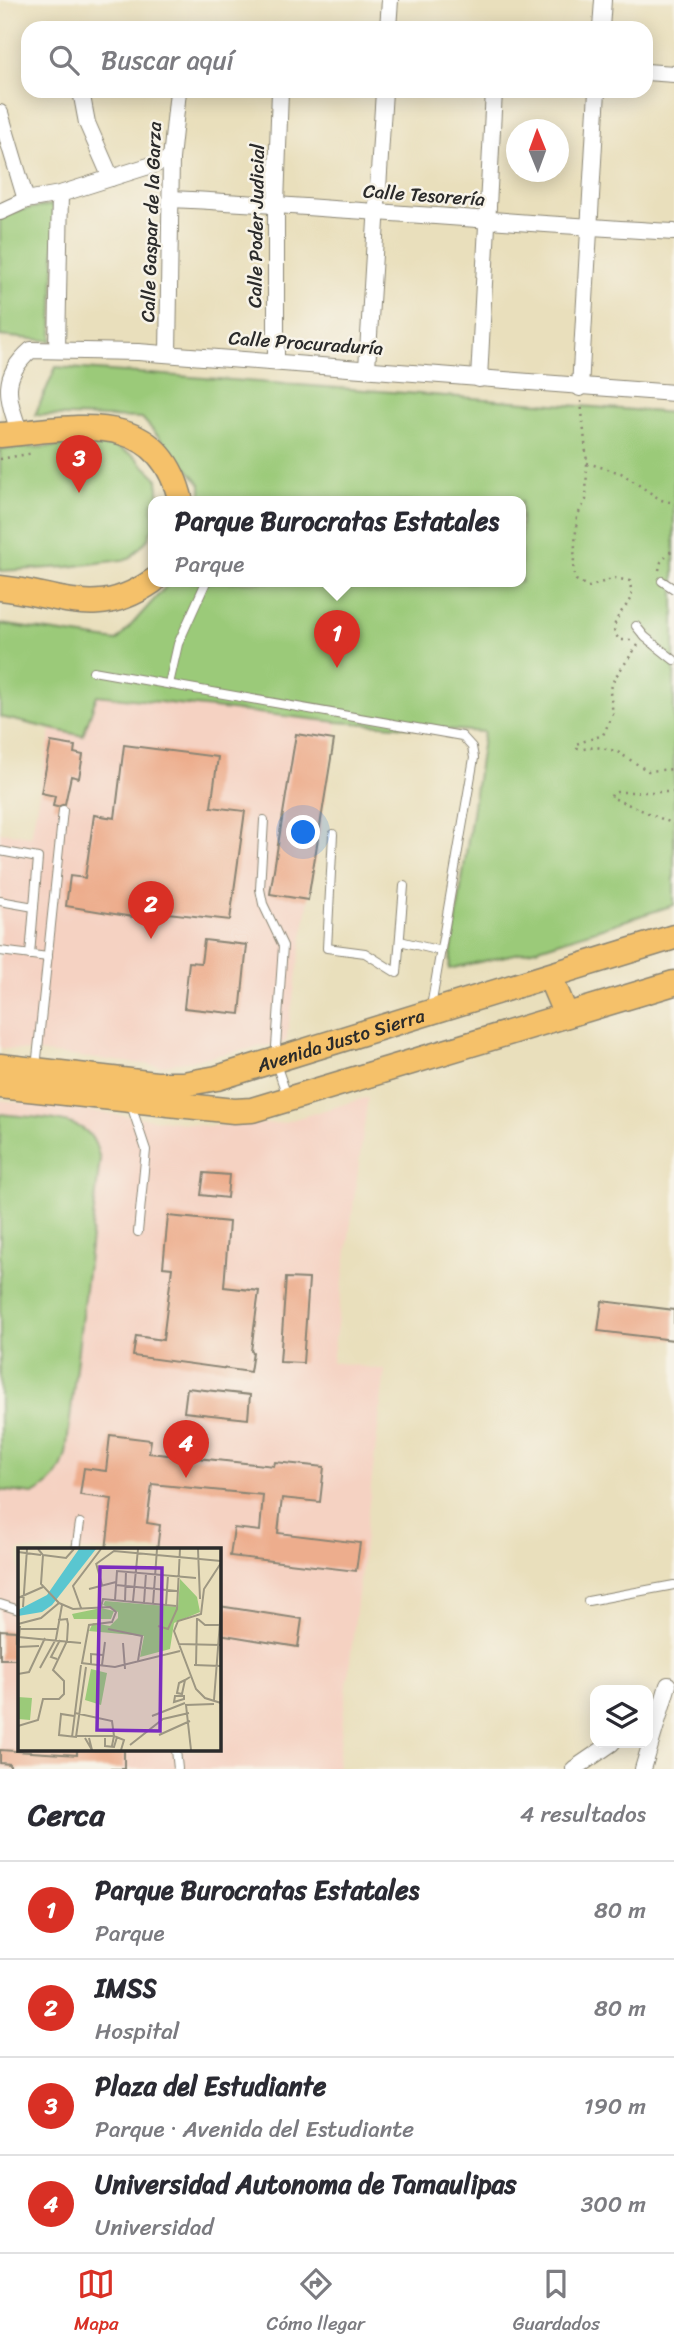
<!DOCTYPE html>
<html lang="es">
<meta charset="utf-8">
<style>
:root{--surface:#fff;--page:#f2f2f3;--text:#2b2b33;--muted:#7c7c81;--line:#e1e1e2;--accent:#d93025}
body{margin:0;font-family:Sriracha,sans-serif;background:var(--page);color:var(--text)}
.controls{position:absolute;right:21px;bottom:21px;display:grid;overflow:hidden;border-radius:14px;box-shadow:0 4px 18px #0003}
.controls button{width:63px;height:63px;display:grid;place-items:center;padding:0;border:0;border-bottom:2px solid var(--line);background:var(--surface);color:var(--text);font:35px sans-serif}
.compass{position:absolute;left:506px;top:119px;width:63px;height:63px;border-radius:50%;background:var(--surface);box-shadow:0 4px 18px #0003;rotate:359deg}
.you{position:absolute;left:304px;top:833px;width:24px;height:24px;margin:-18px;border:5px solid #fff;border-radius:50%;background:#1a73e8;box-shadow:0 0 0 10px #1a73e833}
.badge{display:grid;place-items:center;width:46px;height:46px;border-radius:50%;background:var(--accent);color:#fff;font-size:23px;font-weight:700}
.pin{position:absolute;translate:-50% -58px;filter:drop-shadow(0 2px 4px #0008)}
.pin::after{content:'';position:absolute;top:37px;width:24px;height:21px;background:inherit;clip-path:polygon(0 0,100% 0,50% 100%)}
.popup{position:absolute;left:148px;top:496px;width:378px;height:91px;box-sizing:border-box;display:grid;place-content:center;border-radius:14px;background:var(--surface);filter:drop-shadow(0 2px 5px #0005);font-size:23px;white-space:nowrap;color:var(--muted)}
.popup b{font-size:26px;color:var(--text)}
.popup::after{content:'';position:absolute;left:50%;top:100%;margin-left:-14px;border:14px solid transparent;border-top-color:var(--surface)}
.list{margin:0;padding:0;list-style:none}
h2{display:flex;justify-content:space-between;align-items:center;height:91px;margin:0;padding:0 28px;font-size:30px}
h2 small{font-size:23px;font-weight:400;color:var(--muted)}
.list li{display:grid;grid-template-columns:46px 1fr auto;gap:21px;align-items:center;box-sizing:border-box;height:98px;padding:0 28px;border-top:2px solid var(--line)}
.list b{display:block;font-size:26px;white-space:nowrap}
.list p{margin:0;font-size:23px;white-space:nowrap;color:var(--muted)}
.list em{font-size:23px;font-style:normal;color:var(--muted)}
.icon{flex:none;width:38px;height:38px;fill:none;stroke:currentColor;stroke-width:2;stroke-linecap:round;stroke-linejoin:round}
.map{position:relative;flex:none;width:674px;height:1769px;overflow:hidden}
.search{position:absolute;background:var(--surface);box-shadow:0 4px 18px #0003;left:21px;right:21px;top:21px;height:77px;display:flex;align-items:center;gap:18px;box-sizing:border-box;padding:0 24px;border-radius:21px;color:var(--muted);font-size:26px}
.sheet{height:483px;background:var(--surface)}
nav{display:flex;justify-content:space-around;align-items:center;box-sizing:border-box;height:98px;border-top:2px solid var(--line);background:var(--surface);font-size:19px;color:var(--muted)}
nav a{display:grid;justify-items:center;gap:4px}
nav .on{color:var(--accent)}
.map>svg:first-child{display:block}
</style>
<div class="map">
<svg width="674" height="1769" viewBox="0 0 674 1769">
<rect width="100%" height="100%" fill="#f7f3e8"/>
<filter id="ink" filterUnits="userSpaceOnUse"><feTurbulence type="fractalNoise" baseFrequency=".0143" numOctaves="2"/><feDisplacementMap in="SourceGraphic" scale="14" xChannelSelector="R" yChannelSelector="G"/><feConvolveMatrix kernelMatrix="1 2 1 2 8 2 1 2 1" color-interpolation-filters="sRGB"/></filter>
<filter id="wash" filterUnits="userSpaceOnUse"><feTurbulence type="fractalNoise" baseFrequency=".00686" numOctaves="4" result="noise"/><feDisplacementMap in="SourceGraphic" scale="28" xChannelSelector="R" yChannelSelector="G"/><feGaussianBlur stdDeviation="1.57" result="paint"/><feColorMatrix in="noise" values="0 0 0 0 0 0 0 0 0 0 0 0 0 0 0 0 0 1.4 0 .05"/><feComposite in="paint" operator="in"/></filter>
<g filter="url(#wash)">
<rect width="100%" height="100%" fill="#e9dfbc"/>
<!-- built -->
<g fill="#f5d2c2" fill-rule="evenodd">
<path d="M97 695 337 722 286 1042 161 1066 0 1048V832L31 836 51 729 83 736Z"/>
<path d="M368 1097 332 1362 385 1370 337 1769H0V1100L209 1126 281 1123ZM19 1550H219V1750H19Z"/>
</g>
<!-- green -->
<g fill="#9bca79" stroke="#637a52" stroke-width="2">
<path d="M56 204 52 341 0 336V218L20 210Z"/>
<path d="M56 367 674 413V905L536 949 449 969 484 732 337 722 97 695 83 736 0 717V624L117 641 170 582H521V502H201V484L142 418 35 415Z"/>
<path d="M111 444 134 456 157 478 159 502H153V526L148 539 129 559 67 567 0 571V449Z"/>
<path d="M0 1114C22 1117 73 1117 88 1133 95 1140 97 1149 100 1159L66 1454C61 1474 51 1485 33 1494L0 1490Z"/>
</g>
<g id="blocks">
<!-- building -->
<g fill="#edad8d">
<path d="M296 734 334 740 308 900 270 894Z"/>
<path d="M51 742 75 746 74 753 83 755 79 778 71 776 65 804 57 807 53 806 55 796 41 793Z"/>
<path d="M124 745 218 757 211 807 245 811 230 920 159 912 158 919 133 917 66 906 70 876 85 878 94 815 115 818Z"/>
<path d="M204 940 247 945 240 1014 184 1008 189 962 201 963Z"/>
<path d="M204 1173 229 1175 227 1198 201 1195Z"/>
<path d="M168 1216 229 1222 224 1287 259 1291 251 1351 253 1352 250 1372 133 1356 136 1336 163 1340 172 1268 163 1267Z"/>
<path d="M286 1278 309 1279 303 1363 280 1362Z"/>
<path d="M602 1301 674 1310V1340L598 1331Z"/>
<path d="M187 1388 250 1395 248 1419 184 1412Z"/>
<path d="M110 1435 151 1440 149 1453 274 1466 275 1462 324 1467 320 1502 282 1498 278 1533 360 1543 356 1571 230 1556 234 1528 260 1531 263 1495 152 1484 147 1523 160 1525 157 1550H106L112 1499 80 1495 84 1468 106 1471Z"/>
<path d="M219 1606 302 1619 298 1647 219 1634Z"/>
<path d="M0 1630 16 1631V1659H0Z"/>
<path d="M0 1750 77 1755V1750H124V1769H10V1764L0 1763Z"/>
</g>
</g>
</g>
<g filter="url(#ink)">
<use href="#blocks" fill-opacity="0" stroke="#8a8574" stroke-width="2"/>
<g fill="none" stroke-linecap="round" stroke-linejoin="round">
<defs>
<g id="service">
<path d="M662 581 674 589"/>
<path d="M636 626 645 637 674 660"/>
<path d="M93 671 462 736 472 747 474 758 431 1007"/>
<path d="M169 684 178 644 206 582"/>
<path d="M264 820 260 889 263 904 283 946 275 1061 287 1096"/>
<path d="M333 834 327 948 365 953 397 973 404 886"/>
<path d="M0 851 38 858 30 955"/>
<path d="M0 901 34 907"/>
<path d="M400 941 441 951"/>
<path d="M0 951 48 957"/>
<path d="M36 1068 63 810"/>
<path d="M131 1105 146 1150 138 1232"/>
<path d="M76 1550 80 1523"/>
<path d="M588 1601 674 1585"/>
<path d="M0 1604 19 1610"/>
<path d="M176 1750 178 1769"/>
</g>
<g id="minor">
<path d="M388 28 390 0"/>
<path d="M601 28 603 0"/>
<path d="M646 72 674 74"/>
<path d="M81 91 87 123 111 178"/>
<path d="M0 113 26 200"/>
<path d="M171 199C339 207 506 223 674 232"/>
<path d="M0 212 26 200 60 194 171 159"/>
<path d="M57 350 60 194"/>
<path d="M168 354 171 159 178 91"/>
<path d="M276 362V204L280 91"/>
<path d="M367 368 384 91"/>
<path d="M479 379 494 91"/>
<path d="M580 388 597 91"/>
<path d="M20 434C7 396 0 377 31 350L138 352 674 393"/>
<path d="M574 1769 612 1743"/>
<path d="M643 1769 668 1685"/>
</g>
<g id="primary">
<path d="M0 435C74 429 159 405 181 502"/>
<path d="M0 588C61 594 96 621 153 581"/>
<path d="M550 977 566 1015"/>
<path id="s1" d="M0 1066 156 1084H183L217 1078 674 937"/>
<path d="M0 1086 234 1111 252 1110 674 983"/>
</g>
</defs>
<!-- service casing -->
<use href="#service" stroke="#8a8574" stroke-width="10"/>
<!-- minor casing -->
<use href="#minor" stroke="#8a8574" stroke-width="18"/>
<!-- primary casing -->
<use href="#primary" stroke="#8a8574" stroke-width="27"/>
<!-- path -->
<g stroke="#8a8574" stroke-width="2.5" stroke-dasharray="2 5" stroke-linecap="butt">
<path d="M581 401 587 463 586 500 577 516 573 572 576 580 589 587 614 578 630 581 632 598C623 611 605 626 620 640H635"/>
<path d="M0 459 34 453"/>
<path d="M587 463 621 473 661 500 674 503"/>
<path d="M659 570 661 562 674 548"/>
<path d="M638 645 614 679 610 692 613 714 603 735 576 744 577 748 583 749 596 747 616 751 648 771 674 769"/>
<path d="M674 792H617L612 794 611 797 674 824"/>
</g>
<!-- service -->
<use href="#service" stroke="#fff" stroke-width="8"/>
<!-- minor -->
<use href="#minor" stroke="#fff" stroke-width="16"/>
<!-- primary -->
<use href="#primary" stroke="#f5c16b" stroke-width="24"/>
</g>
</g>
<g text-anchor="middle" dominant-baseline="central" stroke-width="5" stroke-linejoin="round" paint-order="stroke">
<!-- street labels -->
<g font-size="19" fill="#2b2b2b" stroke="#f7f3e8">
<text transform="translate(424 195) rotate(4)">Calle Tesorería</text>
<text transform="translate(151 222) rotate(-88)">Calle Gaspar de la Garza</text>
<text transform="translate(256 226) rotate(-89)">Calle Poder Judicial</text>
<text transform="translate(306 343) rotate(4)">Calle Procuraduría</text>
<text stroke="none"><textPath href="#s1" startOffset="348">Avenida Justo Sierra</textPath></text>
</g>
</g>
<!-- overview -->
<g transform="translate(18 1548)">
<rect width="203" height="203" fill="#e9dfbc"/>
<path d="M162 31 179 49 182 64 156 75 152 101 122 109 126 88 71 83 75 75 92 78 100 70V64L85 57 87 53 160 59ZM83 60 96 63 93 71H56L54 66ZM73 121 89 125 83 157 67 152ZM0 149 14 150 12 172 0 171Z" fill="#9bca79"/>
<path d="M61 1H78L34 57 24 64 0 68V62L29 47Z" fill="#59c6d0"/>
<path fill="none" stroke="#9d9782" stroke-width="2" d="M20 1 25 7 23 36 41 55M180 1 182 51M0 4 23 7M25 7 48 10 56 1M78 15 84 37M203 15 186 41 183 66 160 73 156 83 178 141 187 150 203 155M78 16 96 3 203 13M98 37 159 43M71 41 98 34M0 50 25 39M97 52 99 23 178 30M107 53 108 23M115 53 120 1M41 55 55 61 92 59 98 64 94 74 71 77 64 115M126 55 128 25M135 56 139 1M148 57 150 27M5 59 9 1M83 59 85 51 158 58M63 60 55 38 83 1M180 71 187 77H203M0 76 23 70 41 55M140 78 150 81 159 61 162 1M0 81H39M90 81 124 88 120 113M0 89 63 95M105 95 107 121M160 96 203 97M0 99 21 98M0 102 2 78M39 111 33 109 42 92M63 115 97 119 162 103M73 116V106L85 107M84 117 87 94M176 117 203 118M178 117 179 70M22 120 38 91 44 57M0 126 11 124 27 90M167 132 164 146 159 145 161 135 167 132 172 129M157 148H166V151L156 154ZM196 152 203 61M57 165 94 173 96 188 106 192 103 202M56 168 43 166 41 187 58 189 68 119M134 168 167 155M0 178 20 172 25 151H41L46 146V133L35 122 49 93 50 76 49 71 40 72M141 187 172 173M58 188H96L94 198M54 189 63 117M67 190 74 202 71 190M87 190V198L96 199 99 189M112 197 145 171 171 165M173 202 168 157 196 156"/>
<path fill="#7b2cbf" fill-opacity="0.15" stroke="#7b2cbf" stroke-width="3.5" d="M82 19 144 20 142 183 79 182Z"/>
<rect width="203" height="203" fill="none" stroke="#2b2b2b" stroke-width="3.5"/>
</g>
</svg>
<div class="controls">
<button><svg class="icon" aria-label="layers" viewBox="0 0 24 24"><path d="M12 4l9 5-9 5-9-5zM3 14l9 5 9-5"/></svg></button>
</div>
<svg class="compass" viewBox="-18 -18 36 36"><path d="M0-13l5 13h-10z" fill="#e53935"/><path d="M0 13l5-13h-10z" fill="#7c7c81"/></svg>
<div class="you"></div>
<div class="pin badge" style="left:337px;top:668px">1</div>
<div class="popup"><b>Parque Burocratas Estatales</b>Parque</div>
<div class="pin badge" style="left:151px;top:939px">2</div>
<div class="pin badge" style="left:79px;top:493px">3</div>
<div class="pin badge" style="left:186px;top:1478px">4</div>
<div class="search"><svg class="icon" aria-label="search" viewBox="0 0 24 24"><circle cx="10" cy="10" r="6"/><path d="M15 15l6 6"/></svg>Buscar aquí</div>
</div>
<section class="sheet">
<h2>Cerca<small>4 resultados</small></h2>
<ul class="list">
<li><span class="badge">1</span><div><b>Parque Burocratas Estatales</b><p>Parque</p></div><em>80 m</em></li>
<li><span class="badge">2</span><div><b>IMSS</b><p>Hospital</p></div><em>80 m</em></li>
<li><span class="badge">3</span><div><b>Plaza del Estudiante</b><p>Parque · Avenida del Estudiante</p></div><em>190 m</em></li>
<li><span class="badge">4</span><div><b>Universidad Autonoma de Tamaulipas</b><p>Universidad</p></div><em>300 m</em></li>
</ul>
</section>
<nav>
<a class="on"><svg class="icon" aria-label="map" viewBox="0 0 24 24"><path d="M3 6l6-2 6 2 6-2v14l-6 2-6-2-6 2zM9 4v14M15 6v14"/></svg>Mapa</a>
<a><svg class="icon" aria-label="directions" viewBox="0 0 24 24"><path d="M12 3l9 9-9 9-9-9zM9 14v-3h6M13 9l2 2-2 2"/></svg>Cómo llegar</a>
<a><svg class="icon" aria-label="saved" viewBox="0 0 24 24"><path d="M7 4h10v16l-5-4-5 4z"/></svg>Guardados</a>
</nav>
